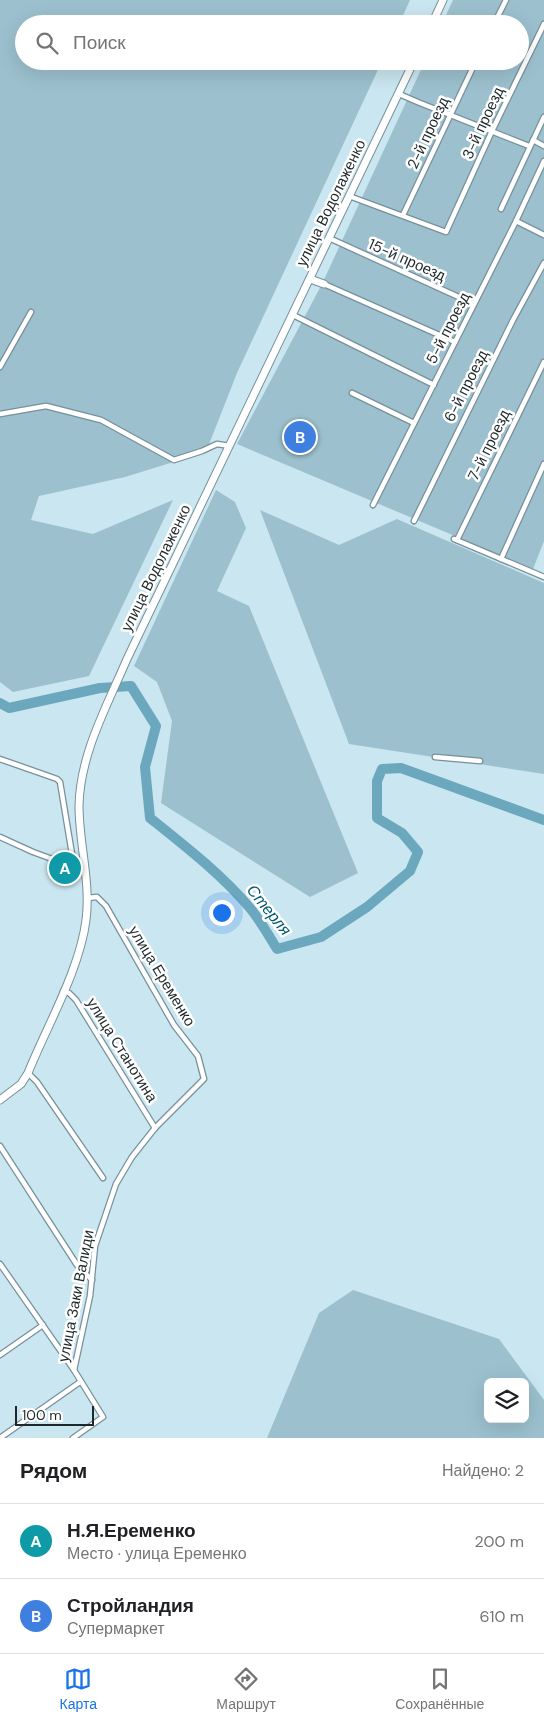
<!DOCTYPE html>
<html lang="ru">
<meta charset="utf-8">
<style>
:root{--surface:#fff;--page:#f6f6f6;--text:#202124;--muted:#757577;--line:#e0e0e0;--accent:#1a73e8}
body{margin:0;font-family:"DM Sans",sans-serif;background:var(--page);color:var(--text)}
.controls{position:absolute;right:15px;bottom:15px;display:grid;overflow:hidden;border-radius:8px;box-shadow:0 5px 20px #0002}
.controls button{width:45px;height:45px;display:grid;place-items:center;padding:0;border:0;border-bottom:1px solid var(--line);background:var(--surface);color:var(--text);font:25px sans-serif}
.scale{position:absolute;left:15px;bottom:12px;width:79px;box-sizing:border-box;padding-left:5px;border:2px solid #1d282b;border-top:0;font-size:14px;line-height:18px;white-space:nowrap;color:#1d282b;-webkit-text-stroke:4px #fff;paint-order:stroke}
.you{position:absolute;left:221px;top:912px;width:18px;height:18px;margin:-12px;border:4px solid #fff;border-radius:50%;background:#1a73e8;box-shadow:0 0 0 8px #1a73e833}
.badge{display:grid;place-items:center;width:32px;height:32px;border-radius:50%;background:var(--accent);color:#fff;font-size:16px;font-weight:700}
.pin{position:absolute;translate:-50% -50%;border:2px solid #fff;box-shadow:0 1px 5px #0006}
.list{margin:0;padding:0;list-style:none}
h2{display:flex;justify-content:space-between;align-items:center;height:65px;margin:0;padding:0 20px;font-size:21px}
h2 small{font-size:16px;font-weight:400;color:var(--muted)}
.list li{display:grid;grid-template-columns:32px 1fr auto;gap:15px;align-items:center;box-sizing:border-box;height:75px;padding:0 20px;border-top:1px solid var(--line)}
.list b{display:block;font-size:19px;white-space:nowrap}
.list p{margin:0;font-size:16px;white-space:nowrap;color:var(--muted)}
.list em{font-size:16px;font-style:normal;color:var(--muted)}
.icon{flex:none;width:28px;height:28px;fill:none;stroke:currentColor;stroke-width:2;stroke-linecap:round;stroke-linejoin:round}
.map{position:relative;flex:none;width:544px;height:1438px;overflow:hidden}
.search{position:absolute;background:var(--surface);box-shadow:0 5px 20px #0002;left:15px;right:15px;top:15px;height:55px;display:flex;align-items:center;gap:12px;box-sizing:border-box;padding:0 18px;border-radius:28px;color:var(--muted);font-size:19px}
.sheet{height:215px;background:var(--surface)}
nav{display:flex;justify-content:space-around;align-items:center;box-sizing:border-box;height:70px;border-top:1px solid var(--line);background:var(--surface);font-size:14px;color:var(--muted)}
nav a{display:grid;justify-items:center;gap:2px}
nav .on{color:var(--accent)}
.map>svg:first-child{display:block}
</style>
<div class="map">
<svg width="544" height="1438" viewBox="0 0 544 1438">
<rect width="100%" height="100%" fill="#cae6f0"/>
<!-- green -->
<g fill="#9cc0ce" fill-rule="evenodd">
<path d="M0 0H410L399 24H24V61H382L237 373 206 452 125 477 39 496 31 520 93 534 173 500 89 676 13 692 0 682Z"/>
<path d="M453 0H544V541L533 569 237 444 322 284 425 61H520V24H442Z"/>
<path d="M216 490 235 502 246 528 217 591 249 606 358 873 310 897 161 803 172 721 157 682 134 666Z"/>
<path d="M260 510 339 545 397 519 544 583V774L349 744Z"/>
<path d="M353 1290 499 1339 544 1400V1438H267L319 1313ZM488 1382H525V1419H488Z"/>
</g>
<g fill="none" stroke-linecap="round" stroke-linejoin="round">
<!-- river -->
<path stroke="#6ba8be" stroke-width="10" d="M0 703 9 708 100 688 131 686 156 726 145 767 150 818C185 846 221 874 250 908 260 920 269 936 277 949L321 937 367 907 410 871 418 852 402 833 377 818V781L382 769 401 768 544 820"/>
<defs>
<g id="street">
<path d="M494 24 506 0"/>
<path d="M399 94 420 103 529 146"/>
<path d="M533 140 544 146"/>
<path d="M349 196 446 232 492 131 544 24"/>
<path d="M501 209 544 117"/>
<path d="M403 215 476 61"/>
<path d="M516 221 544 235"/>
<path d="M329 238 474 304"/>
<path d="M324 284 455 342"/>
<path d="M293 315 434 385"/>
<path d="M0 367 31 312"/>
<path d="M352 393 414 423"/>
<path d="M0 414 46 406 101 420 174 460 202 451 217 444 230 446"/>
<path d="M373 505 516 221 544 161"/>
<path d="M414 521 513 320 544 263"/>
<path d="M454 539 544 577"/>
<path d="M457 540 544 362"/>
<path d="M501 559 544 464"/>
<path d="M435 757 480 761"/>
<path d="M0 759 57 779 60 782 74 866"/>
<path d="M0 837 33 852 85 871"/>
<path d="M63 991 69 993 76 1000 155 1128"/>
<path d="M28 1073 37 1082 103 1178"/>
<path d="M0 1146 77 1265 92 1280"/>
<path d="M0 1264 74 1370"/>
<path d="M0 1355 43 1325"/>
<path d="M0 1438 80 1382"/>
<path d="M73 1438 103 1417 74 1370 90 1296 95 1246 116 1184 132 1157 155 1128 204 1079 198 1056 174 1025 106 906 97 897 87 898"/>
</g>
<g id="secondary">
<path d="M432 24 443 0"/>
<path d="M310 279 324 284"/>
<path d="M0 1100 21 1084 28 1073C47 1026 80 969 86 920 91 882 79 844 79 806 80 754 107 706 127 659L414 61"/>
</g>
</defs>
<!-- street casing -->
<use href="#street" stroke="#77909a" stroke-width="7"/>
<!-- secondary casing -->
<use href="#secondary" stroke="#77909a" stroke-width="9"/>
<!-- street -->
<use href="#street" stroke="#fff" stroke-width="4.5"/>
<!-- secondary -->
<use href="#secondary" stroke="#fff" stroke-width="7"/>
</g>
<g text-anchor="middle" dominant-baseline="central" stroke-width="5" stroke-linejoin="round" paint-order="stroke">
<!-- street labels -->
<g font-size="15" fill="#1d282b" stroke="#fff">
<text transform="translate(483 123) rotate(-65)">3-й проезд</text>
<text transform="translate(428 133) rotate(-65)">2-й проезд</text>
<text transform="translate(331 203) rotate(-64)">улица Водолаженко</text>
<text transform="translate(407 260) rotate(24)">15-й проезд</text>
<text transform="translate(448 328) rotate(-63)">5-й проезд</text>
<text transform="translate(466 386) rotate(-63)">6-й проезд</text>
<text transform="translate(489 445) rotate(-64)">7-й проезд</text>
<text transform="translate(156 568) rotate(-64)">улица Водолаженко</text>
<text transform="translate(162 976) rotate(59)">улица Еременко</text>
<text transform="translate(122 1050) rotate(58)">улица Станотина</text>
<text transform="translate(76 1296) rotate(-79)">улица Заки Валиди</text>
</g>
<!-- water labels -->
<g font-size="16" font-style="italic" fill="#00596f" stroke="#fff">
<text transform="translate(269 910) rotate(51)">Стерля</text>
</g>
</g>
</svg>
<div class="controls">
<button><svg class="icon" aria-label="layers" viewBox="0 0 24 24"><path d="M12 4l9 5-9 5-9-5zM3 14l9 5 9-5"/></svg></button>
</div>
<div class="scale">100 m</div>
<div class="you"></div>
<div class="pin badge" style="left:65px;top:868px;background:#0f9aa8">A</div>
<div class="pin badge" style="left:300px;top:437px;background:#3f7fe0">B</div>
<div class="search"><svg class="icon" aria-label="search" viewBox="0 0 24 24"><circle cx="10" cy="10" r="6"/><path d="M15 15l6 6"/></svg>Поиск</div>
</div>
<section class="sheet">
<h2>Рядом<small>Найдено: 2</small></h2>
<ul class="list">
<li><span class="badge" style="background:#0f9aa8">A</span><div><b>Н.Я.Еременко</b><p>Место · улица Еременко</p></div><em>200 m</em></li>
<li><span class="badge" style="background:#3f7fe0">B</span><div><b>Стройландия</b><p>Супермаркет</p></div><em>610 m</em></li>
</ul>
</section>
<nav>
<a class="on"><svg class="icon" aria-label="map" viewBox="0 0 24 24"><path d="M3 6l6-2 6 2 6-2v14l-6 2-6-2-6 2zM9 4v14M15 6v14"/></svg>Карта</a>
<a><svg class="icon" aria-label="directions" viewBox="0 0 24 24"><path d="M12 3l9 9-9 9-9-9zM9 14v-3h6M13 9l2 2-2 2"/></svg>Маршрут</a>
<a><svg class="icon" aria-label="saved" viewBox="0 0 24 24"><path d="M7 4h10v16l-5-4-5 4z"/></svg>Сохранённые</a>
</nav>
